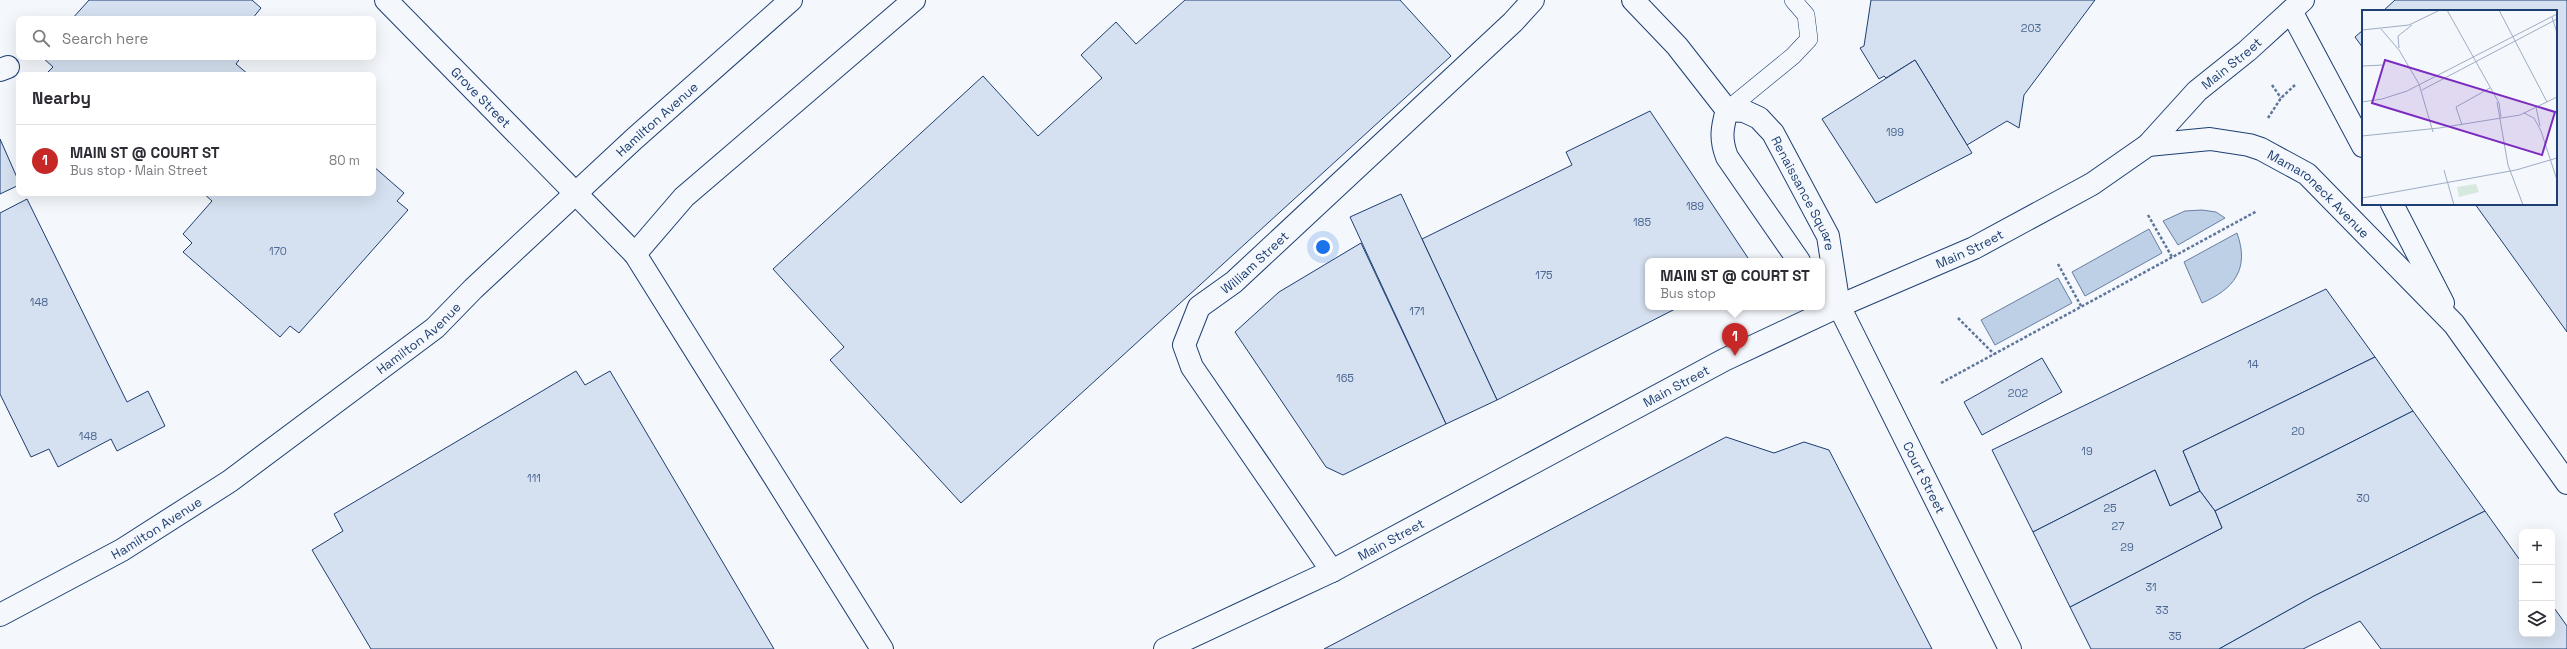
<!DOCTYPE html>
<meta charset="utf-8">
<style>
:root{--surface:#fff;--page:#f7f7f7;--text:#2b2b33;--muted:#7c7c81;--line:#e1e1e2;--accent:#c62828}
body{margin:0;font-family:"Space Grotesk",sans-serif;background:var(--page);color:var(--text)}
.controls{position:absolute;right:12px;bottom:12px;display:grid;overflow:hidden;border-radius:8px;box-shadow:0 4px 16px #0002}
.controls button{width:36px;height:36px;display:grid;place-items:center;padding:0;border:0;border-bottom:1px solid var(--line);background:var(--surface);color:var(--text);font:20px sans-serif}
.you{position:absolute;left:1323px;top:247px;width:14px;height:14px;margin:-10px;border:3px solid #fff;border-radius:50%;background:#1a73e8;box-shadow:0 0 0 6px #1a73e833}
.badge{display:grid;place-items:center;width:26px;height:26px;border-radius:50%;background:var(--accent);color:#fff;font-size:13px;font-weight:700}
.pin{position:absolute;translate:-50% -33px;filter:drop-shadow(0 1px 2px #0008)}
.pin::after{content:'';position:absolute;top:21px;width:14px;height:12px;background:inherit;clip-path:polygon(0 0,100% 0,50% 100%)}
.popup{position:absolute;left:1645px;top:258px;width:180px;height:52px;box-sizing:border-box;display:grid;place-content:center;border-radius:8px;background:var(--surface);filter:drop-shadow(0 1px 3px #0005);font-size:13px;white-space:nowrap;color:var(--muted)}
.popup b{font-size:15px;color:var(--text)}
.popup::after{content:'';position:absolute;left:50%;top:100%;margin-left:-8px;border:8px solid transparent;border-top-color:var(--surface)}
.list{margin:0;padding:0;list-style:none}
h2{display:flex;justify-content:space-between;align-items:center;height:52px;margin:0;padding:0 16px;font-size:17px}
h2 small{font-size:13px;font-weight:400;color:var(--muted)}
.list li{display:grid;grid-template-columns:26px 1fr auto;gap:12px;align-items:center;box-sizing:border-box;height:72px;padding:0 16px;border-top:1px solid var(--line)}
.list b{display:block;font-size:15px;white-space:nowrap}
.list p{margin:0;font-size:13px;white-space:nowrap;color:var(--muted)}
.list em{font-size:13px;font-style:normal;color:var(--muted)}
.icon{flex:none;width:22px;height:22px;fill:none;stroke:currentColor;stroke-width:2;stroke-linecap:round;stroke-linejoin:round}
.map{position:relative;flex:none;width:2567px;height:649px;overflow:hidden}
.search{position:absolute;background:var(--surface);box-shadow:0 4px 16px #0002;left:16px;top:16px;width:360px;height:44px;display:flex;align-items:center;gap:10px;box-sizing:border-box;padding:0 14px;border-radius:8px;color:var(--muted);font-size:15px}
.panel{position:absolute;background:var(--surface);box-shadow:0 4px 16px #0002;left:16px;top:72px;width:360px;height:124px;border-radius:8px}
.map>svg:first-child{display:block}
</style>
<div class="map">
<svg width="2567" height="649" viewBox="0 0 2567 649">
<rect width="100%" height="100%" fill="#f4f7fb"/>
<!-- water -->
<g fill="#bed0e5" stroke="#687fa3">
<path d="M2202 210 2216 212 2225 218 2178 245 2163 221 2185 211Z"/>
<path d="M2149 229 2162 253 2085 296 2072 272Z"/>
<path d="M2237 233C2250 269 2234 289 2202 303L2184 262Z"/>
<path d="M2058 278 2072 303 1995 345 1981 320Z"/>
</g>
<!-- building -->
<g fill="#d5e0f0" stroke="#1d3f73">
<path d="M89 0H252L261 8 252 19H72Z"/>
<path d="M1185 0H1400L1451 56 961 503 830 360 844 347 773 269 983 76 1038 136 1102 78 1081 55 1116 22 1136 44Z"/>
<path d="M1871 0H2095L2024 95 2019 128 2007 121 1967 145 1915 60 1886 78 1884 76 1879 79 1860 48 1864 46Z"/>
<path d="M2395 0H2567V332L2475 204H2556V11H2383Z"/>
<path d="M2363 30V48L2355 37Z"/>
<path d="M42 57H241L236 64 249 75H45L53 67Z"/>
<path d="M1915 60 1972 153 1876 203 1822 119Z"/>
<path d="M1650 111 1750 261H1648V307H1679L1497 400 1422 239 1572 165 1566 152Z"/>
<path d="M0 139 19 182V185L0 194Z"/>
<path d="M373 166 404 193 397 201 408 210 299 333 290 326 280 337 183 252 192 243 183 234 212 201 203 193H373Z"/>
<path d="M1401 194 1497 400 1446 424 1350 217Z"/>
<path d="M27 199 127 402 148 391 165 426 117 451 111 439 58 467 49 449 31 457 0 394V213Z"/>
<path d="M1361 243 1446 424 1343 475 1326 467 1235 332 1279 292Z"/>
<path d="M2326 289 2375 357 2183 451 2200 491 2170 506 2155 470 2033 532 1992 450Z"/>
<path d="M2375 357 2413 411 2215 511 2200 491 2183 451Z"/>
<path d="M2042 358 2062 392 1982 435 1964 402Z"/>
<path d="M576 371 585 385 610 371 774 649H371L312 550 343 531 334 514Z"/>
<path d="M2413 411 2485 511 2314 596 2219 649H2091L2070 607 2222 528 2215 511Z"/>
<path d="M1726 437 1774 453 1804 442 1829 450 1932 649H1324Z"/>
<path d="M2155 470 2170 506 2200 491 2215 511 2222 528 2070 607 2033 532Z"/>
<path d="M2485 511 2522 563V634H2552V605L2567 626V649H2381L2360 621 2303 649H2219L2314 596Z"/>
</g>
<g fill="none" stroke-linecap="round" stroke-linejoin="round">
<defs>
<path id="lane" d="M1727 110 1793 56 1809 39 1806 15 1793 0"/>
<g id="street">
<path id="s1" d="M1332 571 1192 367 1184 345 1199 307 1234 282 1513 22 1533 0"/>
</g>
<g id="secondary">
<path id="s2" d="M386 0 635 254 882 649"/>
<path d="M1633 0 1677 46 1727 110"/>
<path d="M2291 11 2363 146"/>
<path d="M0 70 8 67"/>
<path id="s3" d="M1727 110 1744 111 1759 118 1773 133 1828 236 1839 306"/>
<path d="M1727 110C1722 128 1720 139 1727 157L1799 261"/>
<path id="s4" d="M2148 145 2210 139 2249 145 2261 149 2307 174 2454 324 2567 483"/>
<path d="M2392 204 2443 303"/>
<path id="s5" d="M1822 287 1839 306 2010 649"/>
</g>
<g id="primary">
<path d="M635 254 684 197 914 0"/>
<path id="s6" d="M0 615 122 550 230 481 435 328 473 289 634 139 791 0"/>
<path id="s7" d="M1165 649 1332 571 1724 360 1839 306 1974 248 2092 184 2148 145 2197 91 2247 51 2303 0"/>
</g>
</defs>
<!-- lane casing -->
<use href="#lane" stroke="#1d3f73" stroke-width="18"/>
<!-- street casing -->
<use href="#street" stroke="#1d3f73" stroke-width="24"/>
<!-- secondary casing -->
<use href="#secondary" stroke="#1d3f73" stroke-width="24"/>
<!-- primary casing -->
<use href="#primary" stroke="#1d3f73" stroke-width="24"/>
<!-- path -->
<g stroke="#5e769c" stroke-width="2.5" stroke-dasharray="3 2" stroke-linecap="butt">
<path d="M2272 85 2281 98"/>
<path d="M2268 118 2281 98 2295 85"/>
<path d="M2148 215 2172 257"/>
<path d="M2058 264 2081 306"/>
<path d="M1958 318 1994 354"/>
<path d="M1941 383 2257 211"/>
</g>
<!-- lane -->
<use href="#lane" stroke="#f4f7fb" stroke-width="17"/>
<!-- street -->
<use href="#street" stroke="#f4f7fb" stroke-width="22"/>
<!-- secondary -->
<use href="#secondary" stroke="#f4f7fb" stroke-width="22"/>
<!-- primary -->
<use href="#primary" stroke="#f4f7fb" stroke-width="22"/>
</g>
<g text-anchor="middle" dominant-baseline="central" stroke-width="3" stroke-linejoin="round" paint-order="stroke">
<!-- number labels -->
<g font-size="11" fill="#4b6792">
<text x="2031" y="28">203</text>
<text x="1895" y="132">199</text>
<text x="1695" y="206">189</text>
<text x="1642" y="222">185</text>
<text x="278" y="251">170</text>
<text x="1544" y="275">175</text>
<text x="39" y="302">148</text>
<text x="1417" y="311">171</text>
<text x="2253" y="364">14</text>
<text x="1345" y="378">165</text>
<text x="2018" y="393">202</text>
<text x="2298" y="431">20</text>
<text x="88" y="436">148</text>
<text x="2087" y="451">19</text>
<text x="534" y="478">111</text>
<text x="2363" y="498">30</text>
<text x="2110" y="508">25</text>
<text x="2118" y="526">27</text>
<text x="2127" y="547">29</text>
<text x="2151" y="587">31</text>
<text x="2162" y="610">33</text>
<text x="2175" y="636">35</text>
</g>
<!-- street labels -->
<g font-size="13" fill="#1d3f73" stroke="#f4f7fb">
<text stroke="none"><textPath href="#s7" startOffset="1223">Main Street</textPath></text>
<text stroke="none"><textPath href="#s2" startOffset="136">Grove Street</textPath></text>
<text stroke="none"><textPath href="#s6" startOffset="827">Hamilton Avenue</textPath></text>
<text stroke="none"><textPath href="#s3" startOffset="122">Renaissance Square</textPath></text>
<text stroke="none"><textPath href="#s4" startOffset="188">Mamaroneck Avenue</textPath></text>
<text stroke="none"><textPath href="#s7" startOffset="899">Main Street</textPath></text>
<text stroke="none"><textPath href="#s1" startOffset="383">William Street</textPath></text>
<text stroke="none"><textPath href="#s6" startOffset="503">Hamilton Avenue</textPath></text>
<text stroke="none"><textPath href="#s7" startOffset="575">Main Street</textPath></text>
<text stroke="none"><textPath href="#s5" startOffset="217">Court Street</textPath></text>
<text stroke="none"><textPath href="#s6" startOffset="179">Hamilton Avenue</textPath></text>
<text stroke="none"><textPath href="#s7" startOffset="251">Main Street</textPath></text>
</g>
</g>
<!-- overview -->
<g transform="translate(2362 10)">
<rect width="195" height="195" fill="#f4f7fb"/>
<path d="M114 174 117 182 97 187 95 177Z" fill="#d7e8df"/>
<path fill="none" stroke="#9eadc5" stroke-width="1" d="M85 0 137 93 139 107M137 0 151 27M190 7 195 23M19 19 37 40 57 74M0 20 47 15 78 0M151 27 185 92M37 38 36 26 50 15M0 56 22 55M57 74 71 122M60 80 195 9M0 92 20 89 45 81 195 4M135 92 146 155 161 195M174 97 178 116M162 103 172 108 179 121 195 170M100 115 94 97 128 78M0 126 77 118 158 105 195 87M82 160 92 195M0 188 154 160 195 148"/>
<path fill="#7b2cbf" fill-opacity="0.15" stroke="#7b2cbf" stroke-width="2" d="M23 50 193 102 180 145 10 93Z"/>
<rect width="195" height="195" fill="none" stroke="#1d3f73" stroke-width="2"/>
</g>
</svg>
<div class="controls">
<button>+</button>
<button>−</button>
<button><svg class="icon" aria-label="layers" viewBox="0 0 24 24"><path d="M12 4l9 5-9 5-9-5zM3 14l9 5 9-5"/></svg></button>
</div>
<div class="you"></div>
<div class="pin badge" style="left:1735px;top:356px">1</div>
<div class="popup"><b>MAIN ST @ COURT ST</b>Bus stop</div>
<div class="search"><svg class="icon" aria-label="search" viewBox="0 0 24 24"><circle cx="10" cy="10" r="6"/><path d="M15 15l6 6"/></svg>Search here</div>
<section class="panel">
<h2>Nearby<small></small></h2>
<ul class="list">
<li><span class="badge">1</span><div><b>MAIN ST @ COURT ST</b><p>Bus stop · Main Street</p></div><em>80 m</em></li>
</ul>
</section>
</div>
